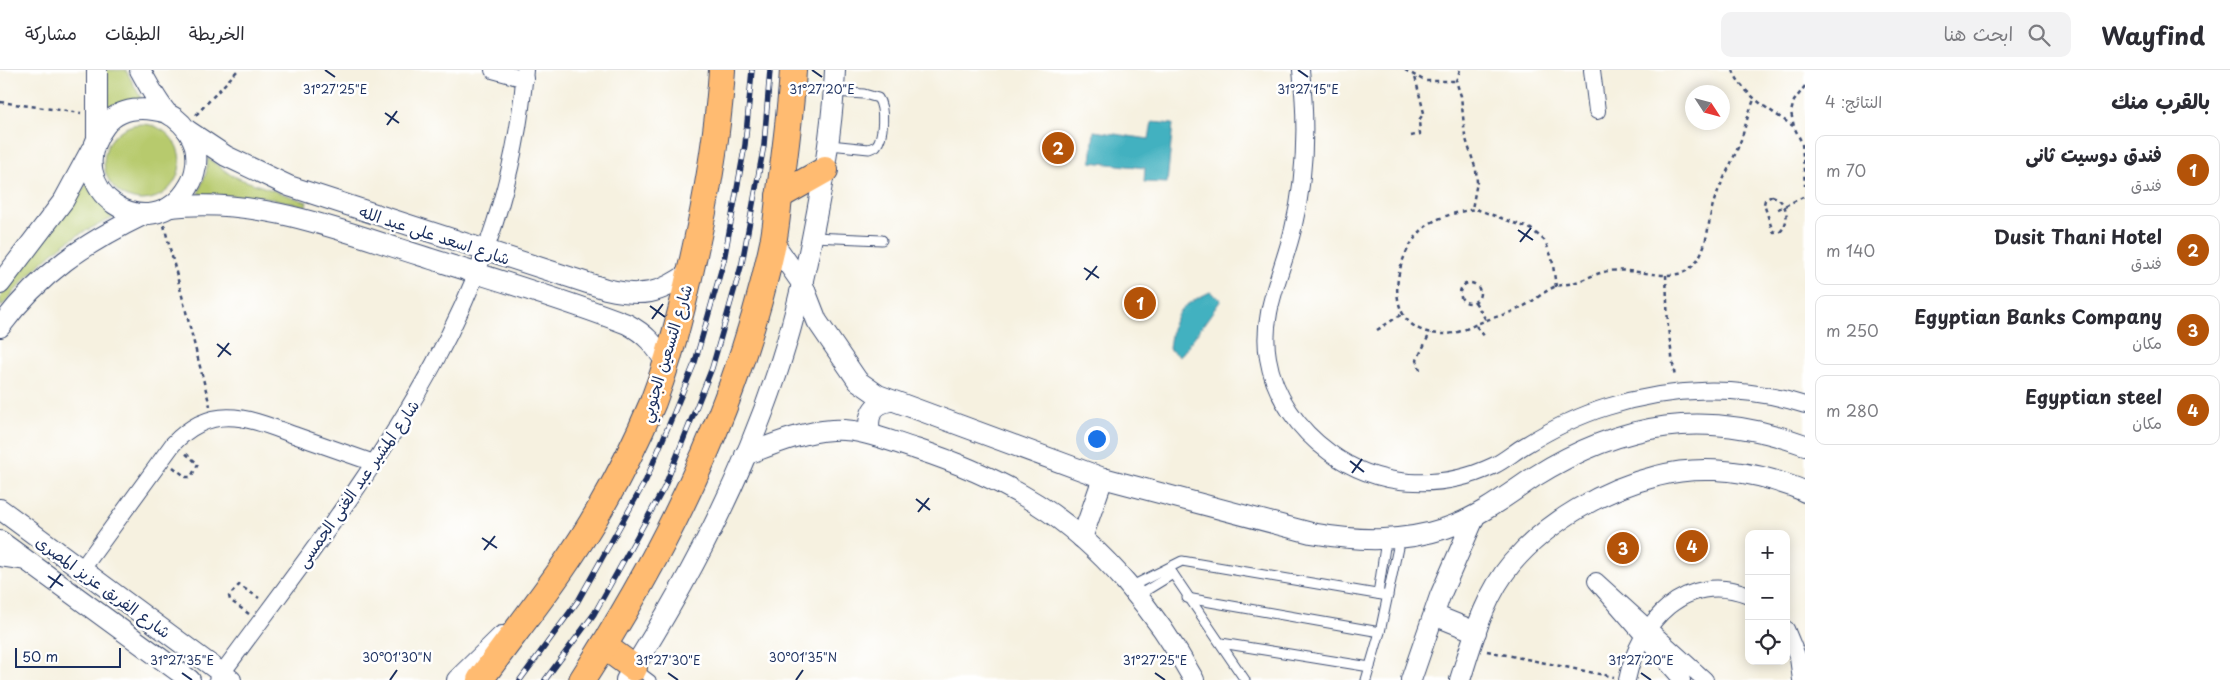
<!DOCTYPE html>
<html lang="ar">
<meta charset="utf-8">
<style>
:root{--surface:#fff;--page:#f2f2f3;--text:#2b2b33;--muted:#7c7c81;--line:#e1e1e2;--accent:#b45309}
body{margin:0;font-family:"Playpen Sans","Playpen Sans Arabic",sans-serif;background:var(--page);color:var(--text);direction:rtl}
.controls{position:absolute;right:15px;bottom:15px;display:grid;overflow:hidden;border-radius:10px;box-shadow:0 2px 12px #0003}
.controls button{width:45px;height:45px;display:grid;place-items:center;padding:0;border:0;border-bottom:1px solid var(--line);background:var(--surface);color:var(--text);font:25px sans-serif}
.compass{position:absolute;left:1685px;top:15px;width:45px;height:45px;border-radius:50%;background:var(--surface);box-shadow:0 2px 12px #0003;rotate:126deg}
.scale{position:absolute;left:15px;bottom:12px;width:106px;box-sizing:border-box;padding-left:5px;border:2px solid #1b2f5e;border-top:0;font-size:14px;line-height:18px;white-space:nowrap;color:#1b2f5e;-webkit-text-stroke:4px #fff;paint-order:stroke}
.you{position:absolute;left:1096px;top:368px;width:18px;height:18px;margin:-12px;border:4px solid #fff;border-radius:50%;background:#1a73e8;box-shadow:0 0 0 8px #1a73e833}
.badge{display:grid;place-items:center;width:32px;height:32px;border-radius:50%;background:var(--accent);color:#fff;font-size:16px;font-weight:700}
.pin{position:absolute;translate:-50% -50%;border:2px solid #fff;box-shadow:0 1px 5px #0006}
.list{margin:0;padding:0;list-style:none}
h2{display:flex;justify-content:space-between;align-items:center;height:65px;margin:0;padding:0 20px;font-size:21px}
h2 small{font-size:16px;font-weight:400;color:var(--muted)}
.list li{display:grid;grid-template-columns:32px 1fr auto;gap:15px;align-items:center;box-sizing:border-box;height:70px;margin:0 10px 10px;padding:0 10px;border:1px solid var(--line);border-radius:10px}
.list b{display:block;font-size:19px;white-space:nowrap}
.list p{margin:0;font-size:16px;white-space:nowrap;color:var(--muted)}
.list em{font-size:16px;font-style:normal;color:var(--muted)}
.icon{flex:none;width:28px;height:28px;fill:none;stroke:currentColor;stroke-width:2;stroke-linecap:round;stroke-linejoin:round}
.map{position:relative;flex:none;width:1805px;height:610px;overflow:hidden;direction:ltr}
header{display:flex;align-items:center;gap:30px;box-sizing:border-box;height:70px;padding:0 25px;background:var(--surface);border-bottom:1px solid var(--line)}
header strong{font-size:24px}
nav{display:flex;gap:28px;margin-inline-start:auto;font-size:18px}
.search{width:350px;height:45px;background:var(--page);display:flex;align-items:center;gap:12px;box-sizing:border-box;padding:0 18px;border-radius:10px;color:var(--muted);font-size:19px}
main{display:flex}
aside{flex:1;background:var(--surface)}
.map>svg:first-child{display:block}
</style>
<header>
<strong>Wayfind</strong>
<div class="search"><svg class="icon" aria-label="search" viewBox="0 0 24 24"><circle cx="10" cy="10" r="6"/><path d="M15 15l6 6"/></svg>ابحث هنا</div>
<nav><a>الخريطة</a><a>الطبقات</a><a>مشاركة</a></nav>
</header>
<main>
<aside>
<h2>بالقرب منك<small>النتائج: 4</small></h2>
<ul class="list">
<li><span class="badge">1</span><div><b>فندق دوسيت ثانى</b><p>فندق</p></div><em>70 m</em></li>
<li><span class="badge">2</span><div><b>Dusit Thani Hotel</b><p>فندق</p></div><em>140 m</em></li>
<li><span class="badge">3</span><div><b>Egyptian Banks Company</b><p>مكان</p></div><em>250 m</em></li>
<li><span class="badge">4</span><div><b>Egyptian steel</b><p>مكان</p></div><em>280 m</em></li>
</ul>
</aside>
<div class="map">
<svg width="1805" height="610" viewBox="0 0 1805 610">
<rect width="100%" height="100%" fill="#fff"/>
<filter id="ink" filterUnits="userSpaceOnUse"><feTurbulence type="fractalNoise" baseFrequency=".02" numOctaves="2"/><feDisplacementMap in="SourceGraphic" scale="10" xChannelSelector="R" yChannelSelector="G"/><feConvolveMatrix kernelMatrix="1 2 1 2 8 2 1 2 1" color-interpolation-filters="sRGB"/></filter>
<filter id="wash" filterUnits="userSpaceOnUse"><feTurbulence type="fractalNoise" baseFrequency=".0096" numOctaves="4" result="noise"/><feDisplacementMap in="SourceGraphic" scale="20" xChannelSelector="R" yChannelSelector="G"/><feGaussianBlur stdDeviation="1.12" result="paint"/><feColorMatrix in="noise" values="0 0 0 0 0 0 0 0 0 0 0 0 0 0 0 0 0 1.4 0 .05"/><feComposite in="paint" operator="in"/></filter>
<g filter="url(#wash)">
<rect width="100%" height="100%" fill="#f6f1e0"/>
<!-- green -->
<g fill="#b7ca6d" stroke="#697c66">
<path d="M105 0H126L143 32 131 31 104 37Z"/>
<circle cx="142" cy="92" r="38"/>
<path d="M208 88 231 105 243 110 307 132 306 136 264 127 198 124 206 103Z"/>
<path d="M87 113 95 126 115 147C100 154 84 161 70 170 43 188 22 213 1 237L0 227Z"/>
</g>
<!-- water -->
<g fill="#43b1c0" stroke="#2f708f">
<path d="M1152 52 1173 54 1167 113 1144 112 1145 98 1091 92 1094 61 1149 69Z"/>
<path d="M1210 222 1221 230 1180 287 1169 279C1173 243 1178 237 1210 222Z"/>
</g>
</g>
<g filter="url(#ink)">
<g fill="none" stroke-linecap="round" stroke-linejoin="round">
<defs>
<g id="service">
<path d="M830 75 869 79 876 76C884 67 885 38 878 28L864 24 834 22"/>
<path d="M813 167 882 170"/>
<path d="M1169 498 1245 610"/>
<path d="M1130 517 1182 491 1388 526"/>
<path d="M1378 524 1386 470"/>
<path d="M1137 526 1173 504"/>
<path d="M1187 528 1380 562"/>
<path d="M1221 573 1370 597"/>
<path d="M635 598 651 610"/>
<path d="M1366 610 1380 562 1400 468"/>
</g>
<g id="minor">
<path d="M493 0 525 9"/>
<path d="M1301 0C1307 54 1306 106 1293 159 1283 202 1260 243 1268 288 1274 326 1299 360 1329 382 1377 418 1440 421 1493 396 1504 391 1514 382 1524 376 1550 360 1577 346 1607 337 1670 317 1741 314 1805 335"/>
<path d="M1592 0 1597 41"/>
<path d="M0 488 27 492"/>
<path d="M82 499 173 374C214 331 250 349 297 366 323 375 349 384 374 393"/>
<path d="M1786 559 1798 588 1801 610"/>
<path d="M217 610C356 420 506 245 525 0"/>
<path d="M1627 610C1639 552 1685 500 1749 525"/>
<path d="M1682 610 1596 511 1705 610"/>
</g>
<g id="tertiary">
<path d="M140 0C148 14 156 30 166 42 169 45 172 46 175 48 184 55 192 66 195 76 198 89 196 105 189 116 151 182 57 119 105 56 120 36 146 37 167 43"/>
<path d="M187 60 226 86 289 116 606 219C642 227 659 225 690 202"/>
<path d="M97 66V0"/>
<path d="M170 137C259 127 339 160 422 186 490 208 560 228 627 254 646 264 655 275 666 293"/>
<path d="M773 172 803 215 817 251 858 311 878 325 1103 408 1311 463C1357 471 1401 473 1446 458 1479 447 1506 426 1534 407 1623 351 1706 339 1805 375"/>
<path d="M0 214 64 130 91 80"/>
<path d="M0 257C40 203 85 173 145 144"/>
<path d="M870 364C867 347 871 334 890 331"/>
<path d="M745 385C774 374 801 362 832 360 861 358 889 371 916 379 959 393 999 410 1037 434 1101 474 1158 544 1194 610"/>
<path d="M0 439 231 610"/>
<path d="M1082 468 1103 408"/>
<path d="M0 471 190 610"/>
<path d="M1434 545 1476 562"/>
<path d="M457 610 502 566"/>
<path d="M626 610C687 514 741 411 777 303 795 250 807 196 817 142 826 95 833 48 835 0"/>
<path d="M1411 610 1440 526 1475 446"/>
<path d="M1460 610C1473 570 1484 526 1512 493 1548 451 1604 419 1657 406 1694 396 1736 399 1773 410 1784 414 1795 416 1805 422"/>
</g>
<g id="primary">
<path d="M779 126 825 100"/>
<path d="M604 576 634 598"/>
<path d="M480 610C521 553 567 498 601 437 621 403 638 368 653 332 676 272 690 205 703 142 712 95 719 48 722 0"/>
<path d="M582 610C669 476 740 330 773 173 777 153 778 133 781 113 786 75 791 38 793 0"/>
</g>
</defs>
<!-- service casing -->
<use href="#service" stroke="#3c4c72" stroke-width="11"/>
<!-- minor casing -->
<use href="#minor" stroke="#3c4c72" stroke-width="18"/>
<!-- tertiary casing -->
<use href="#tertiary" stroke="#3c4c72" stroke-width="22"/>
<!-- primary casing -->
<use href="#primary" stroke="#3c4c72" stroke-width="28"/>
<!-- path -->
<g stroke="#3c4c72" stroke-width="2.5" stroke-dasharray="4 4" stroke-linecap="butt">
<path d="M1405 0 1425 11H1456"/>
<path d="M1460 0 1456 11 1461 26 1465 66 1476 100 1477 112 1472 139"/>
<path d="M1733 0C1742 25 1772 41 1793 56"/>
<path d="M1805 16 1794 31 1791 42 1794 57 1802 73 1805 116"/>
<path d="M0 32 81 43"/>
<path d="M196 45 238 0"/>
<path d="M1411 66 1420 64 1419 50 1424 43 1415 7"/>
<path d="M1772 126C1787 130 1791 150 1781 161L1774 162 1772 159 1764 134 1765 130Z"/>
<path d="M1778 139 1805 126"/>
<path d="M164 155 210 336"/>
<path d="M1666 205 1668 258 1675 308"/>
<circle cx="1470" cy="223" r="10"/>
<path d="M1556 217 1552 188 1545 171 1531 159 1476 139C1461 141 1435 147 1424 158 1391 188 1380 262 1441 264 1459 265 1470 256 1487 250 1498 246 1511 243 1522 237 1533 232 1543 222 1554 217 1561 214 1569 215 1576 212 1586 209 1595 204 1604 202 1629 195 1670 214 1689 199 1711 181 1706 149 1716 126 1724 106 1735 87 1742 67 1746 54 1749 40 1755 28"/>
<path d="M1475 232 1486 250"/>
<path d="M1476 256 1486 268"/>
<path d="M1377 260 1402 244"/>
<path d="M1420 300 1417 290 1430 263"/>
<path d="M173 397 186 407H191L198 394 184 382"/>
<path d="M249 544 230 530 229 526 239 515 259 528"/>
<path d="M1487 581 1614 607"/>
</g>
<!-- service -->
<use href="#service" stroke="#fff" stroke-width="9"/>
<!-- minor -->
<use href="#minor" stroke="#fff" stroke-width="16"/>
<!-- tertiary -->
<use href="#tertiary" stroke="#fff" stroke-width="20"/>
<!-- primary -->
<use href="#primary" stroke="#ffbb71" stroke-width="26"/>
<defs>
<g id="rail">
<path d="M520 610 578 531 646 410 695 292 724 190 745 75 752 0"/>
<path d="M545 610 594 544 664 418 712 298 742 193 764 75 770 0"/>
</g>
</defs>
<!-- rail casing -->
<use href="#rail" stroke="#1b2f5e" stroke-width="5.5"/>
<!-- rail -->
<use href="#rail" stroke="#fff" stroke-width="4" stroke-dasharray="11" stroke-linecap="butt"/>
</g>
</g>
<!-- ticks -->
<path fill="none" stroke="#1b2f5e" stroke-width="2" d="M325 0 335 7M812 0 822 7M1298 0 1308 7M385 43 399 53M387 55 397 41M1518 160 1533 170M1520 172 1531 158M1084 198 1099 208M1086 210 1097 196M650 236 665 247M652 249 663 234M217 274 231 285M218 287 229 273M1350 391 1364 402M1352 403 1362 389M916 429 930 440M918 442 929 428M482 468 497 478M484 480 495 466M48 506 63 516M50 518 61 504M182 603 192 610M668 603 678 610M1155 603 1165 610M1641 603 1651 610M390 610 397 600M796 610 803 600"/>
<g text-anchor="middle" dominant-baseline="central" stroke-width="5" stroke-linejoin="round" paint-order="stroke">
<!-- street labels -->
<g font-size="16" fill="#1b2f5e" stroke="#fff">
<text transform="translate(435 164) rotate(18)">شارع اسعد على عبد الله</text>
<text transform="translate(665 283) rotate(-73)">شارع التسعين الجنوبي</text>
<text transform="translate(357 413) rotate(-55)">شارع المشير عبد الغنى الجمسى</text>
<text transform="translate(104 516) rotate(36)">شارع الفريق عزيز المصرى</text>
</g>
</g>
<g font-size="12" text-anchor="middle" fill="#1b2f5e" stroke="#fff" stroke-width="5" stroke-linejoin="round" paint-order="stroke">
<text x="335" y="24">31°27'25"E</text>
<text x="822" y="24">31°27'20"E</text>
<text x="1308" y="24">31°27'15"E</text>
<text x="397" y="592">30°01'30"N</text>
<text x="803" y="592">30°01'35"N</text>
<text x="182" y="595">31°27'35"E</text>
<text x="668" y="595">31°27'30"E</text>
<text x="1155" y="595">31°27'25"E</text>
<text x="1641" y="595">31°27'20"E</text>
</g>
</svg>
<div class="controls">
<button>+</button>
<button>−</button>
<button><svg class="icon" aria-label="locate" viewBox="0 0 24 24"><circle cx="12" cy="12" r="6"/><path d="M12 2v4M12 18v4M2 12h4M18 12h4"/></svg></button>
</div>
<svg class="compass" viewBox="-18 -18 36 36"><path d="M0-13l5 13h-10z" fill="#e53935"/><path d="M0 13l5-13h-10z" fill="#7c7c81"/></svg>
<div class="scale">50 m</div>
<div class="you"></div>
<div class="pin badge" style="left:1140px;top:233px">1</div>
<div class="pin badge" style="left:1058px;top:78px">2</div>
<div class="pin badge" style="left:1623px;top:478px">3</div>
<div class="pin badge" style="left:1692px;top:476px">4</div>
</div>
</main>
